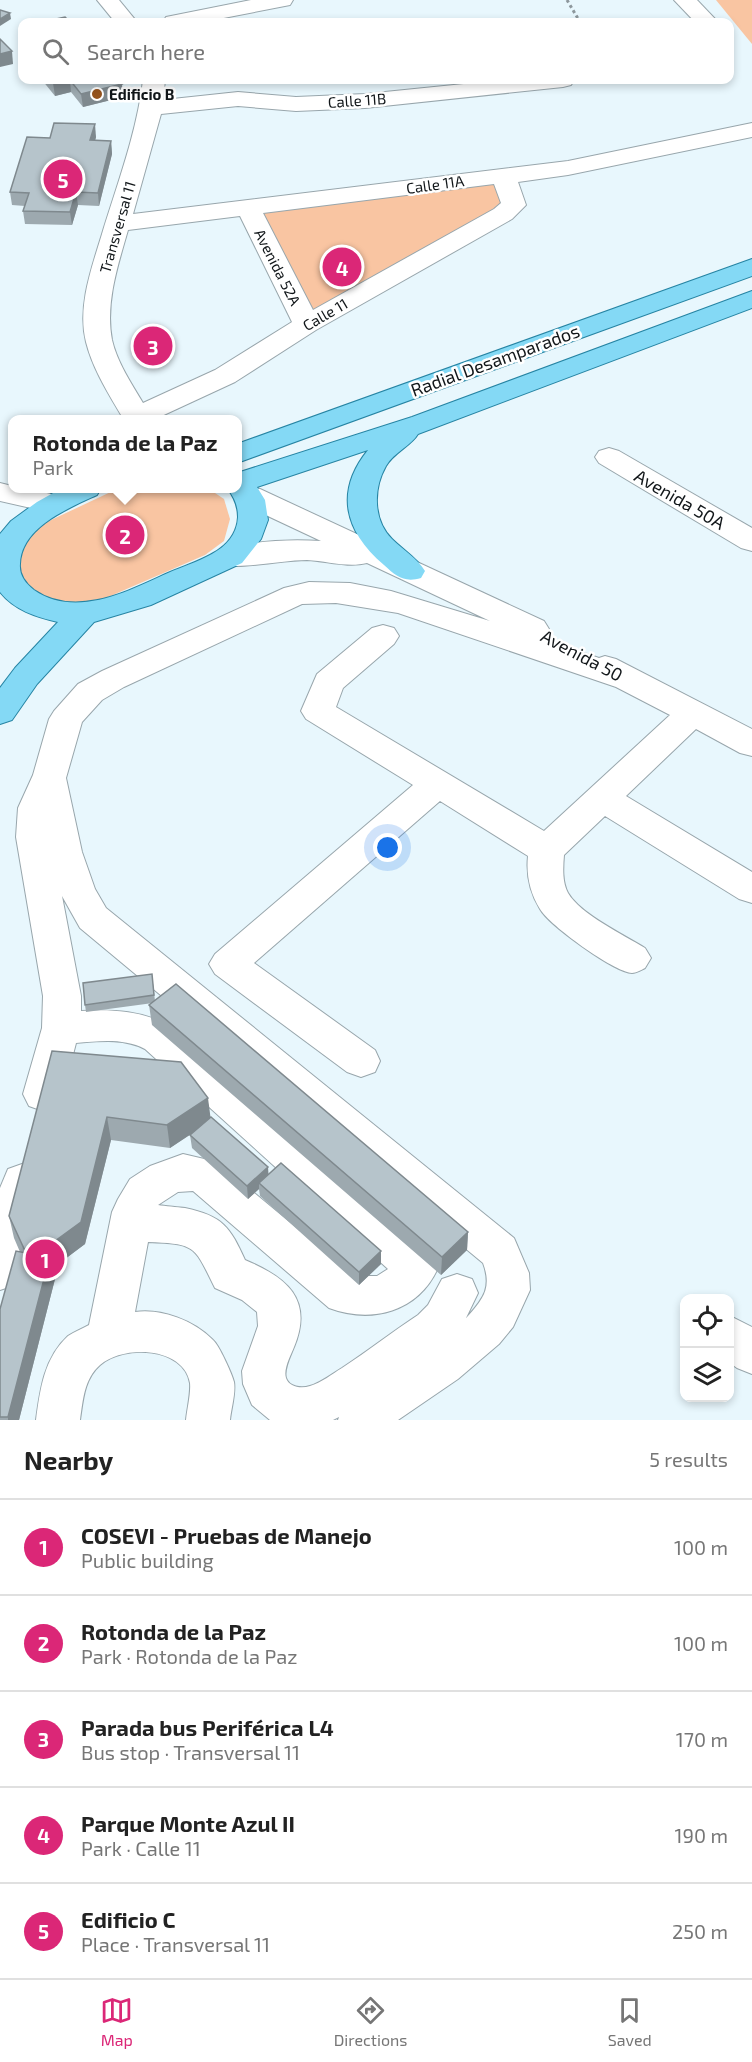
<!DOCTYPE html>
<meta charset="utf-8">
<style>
:root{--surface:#fff;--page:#f2f2f2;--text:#222;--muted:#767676;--line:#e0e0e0;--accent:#db2777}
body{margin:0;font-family:"Exo 2",sans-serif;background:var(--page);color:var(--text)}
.controls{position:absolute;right:18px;bottom:18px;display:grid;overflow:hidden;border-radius:12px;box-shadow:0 3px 9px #0003}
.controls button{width:54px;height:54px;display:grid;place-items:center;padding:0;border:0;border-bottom:2px solid var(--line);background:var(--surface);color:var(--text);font:30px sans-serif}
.you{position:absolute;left:388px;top:848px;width:21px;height:21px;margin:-15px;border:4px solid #fff;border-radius:50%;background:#1a73e8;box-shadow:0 0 0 9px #1a73e833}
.badge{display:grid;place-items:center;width:39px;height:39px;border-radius:50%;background:var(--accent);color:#fff;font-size:20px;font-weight:700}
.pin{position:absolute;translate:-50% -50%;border:3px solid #fff;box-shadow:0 2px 6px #0006}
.popup{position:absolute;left:8px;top:415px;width:234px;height:78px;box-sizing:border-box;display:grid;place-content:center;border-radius:12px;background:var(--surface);filter:drop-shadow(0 2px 4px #0005);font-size:20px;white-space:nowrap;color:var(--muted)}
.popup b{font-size:22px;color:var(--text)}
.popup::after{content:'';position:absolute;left:50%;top:100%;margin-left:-12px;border:12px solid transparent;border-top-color:var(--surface)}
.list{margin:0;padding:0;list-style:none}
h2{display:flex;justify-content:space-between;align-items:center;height:78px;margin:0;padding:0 24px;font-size:26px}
h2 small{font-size:20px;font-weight:400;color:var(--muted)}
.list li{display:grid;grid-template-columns:39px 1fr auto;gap:18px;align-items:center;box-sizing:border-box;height:96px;padding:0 24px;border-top:2px solid var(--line)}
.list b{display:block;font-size:22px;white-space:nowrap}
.list p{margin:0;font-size:20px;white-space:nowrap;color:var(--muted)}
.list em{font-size:20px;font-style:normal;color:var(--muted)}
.icon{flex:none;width:33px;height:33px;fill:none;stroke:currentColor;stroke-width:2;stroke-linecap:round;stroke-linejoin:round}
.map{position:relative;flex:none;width:752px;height:1420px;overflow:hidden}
.search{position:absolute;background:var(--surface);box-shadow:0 3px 9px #0003;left:18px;right:18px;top:18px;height:66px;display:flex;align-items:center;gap:15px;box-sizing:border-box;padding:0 21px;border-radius:12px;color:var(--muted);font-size:22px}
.sheet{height:558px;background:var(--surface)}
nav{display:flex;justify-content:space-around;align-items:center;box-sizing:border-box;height:84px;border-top:2px solid var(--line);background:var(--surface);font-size:16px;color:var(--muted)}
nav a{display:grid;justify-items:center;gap:3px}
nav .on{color:var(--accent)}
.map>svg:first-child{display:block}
</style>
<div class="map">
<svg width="752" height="1420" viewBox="0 0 752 1420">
<rect width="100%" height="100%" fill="#e8f7fd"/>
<!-- green -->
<g fill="#f9c5a2">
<path d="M716 0H752V44Z"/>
<path d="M503 175 514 205 307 324 249 209Z"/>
<path d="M117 489H209L224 499 230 519 224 541 205 555 99 601 59 605 20 583 11 556 32 529Z"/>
</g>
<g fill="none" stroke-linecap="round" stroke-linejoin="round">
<defs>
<g id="minor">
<path d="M97 0H119L137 22H115Z"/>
<path d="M251 0H293L290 5 203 22H163L166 17Z"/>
<path d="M674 0H697L718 22H695Z"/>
<path d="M143 80H165L163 100 238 92 296 97 365 94 503 80H574L571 85 563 87 365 108 296 111 238 106 161 114 133 214 568 161 752 123V137L568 175 518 182 526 205 512 219 316 330 235 382 153 420H124C110 396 93 370 86 342 77 307 92 267 102 234 117 185 137 132 143 80ZM494 184 501 203 494 209 313 310 263 213ZM240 216 292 322 215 370 143 403C131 383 117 362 112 340 105 303 118 265 128 230Z"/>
<path d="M609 448 619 451 752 528V551L741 548 599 463 595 457 599 451Z"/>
<path d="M0 483 12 486V488H26L63 497 68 504 63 511 53 513 0 501Z"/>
<path d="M250 487 260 489 544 621 549 629 544 637 540 638 599 658 605 656 616 659 752 729V756L740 753 696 729 626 796 752 872V903L739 899 605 816 564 855C563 867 562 882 568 893 580 914 624 935 645 948L651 958 645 968C641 970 636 973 632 973 614 972 549 925 540 909 530 893 526 875 528 856L440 801 254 963 375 1050 380 1061 375 1072 361 1077 347 1072 215 974 209 964 215 954 413 785 306 719 301 711 317 674 372 628 383 625 394 628 399 636 394 644 343 688 336 707 544 831 670 715 616 687 398 613 336 603 302 604 124 687 102 700 82 722 66 778 82 852 95 889 106 908 514 1238 529 1273 530 1290 513 1327 499 1344 458 1379 398 1420H338L339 1417 333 1420H270L252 1405 243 1384 242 1371 258 1326 257 1312 242 1300 215 1288C194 1246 197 1244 148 1242L135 1312C161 1308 195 1321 213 1340 219 1345 232 1374 234 1382 236 1393 231 1409 230 1420H186C187 1409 191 1394 190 1383 184 1347 124 1344 100 1365 84 1379 83 1400 80 1420H36C40 1390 44 1358 68 1336 74 1332 83 1328 89 1325L112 1212 118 1199 130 1179 150 1166 183 1154 217 1162 354 1276H377L388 1269 145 1049C124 1038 100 1041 76 1043L63 1094 57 1106 43 1111 29 1106 23 1094 42 1028 43 996 16 837 18 808 33 775 49 719 54 711 78 684 102 671 284 588 309 582 350 583 391 591 490 621 367 563C348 568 327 561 307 560 281 560 242 570 219 564L215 557 219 550C252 541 287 539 321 541L240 503 235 496 240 489ZM62 896 80 928 483 1263C492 1287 484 1298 468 1316L466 1318 478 1293 472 1279 457 1274 442 1279 428 1305 418 1315C392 1332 368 1351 342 1368 332 1374 321 1383 310 1386 301 1389 289 1387 286 1378 283 1369 291 1355 294 1347 314 1299 286 1277 245 1260 230 1227 223 1216 185 1208 177 1207 165 1206 158 1205L178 1192 193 1191 329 1308C372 1324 418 1312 438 1268L432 1255 173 1027C143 1011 114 1009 81 1011V996Z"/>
<path d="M22 1164 36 1169 42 1182 21 1271 15 1285 0 1290V1188L8 1169Z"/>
<path d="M730 1316 752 1327V1374L737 1368 730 1363Z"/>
</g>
<g id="major">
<path d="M752 259V276L237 463V444Z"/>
<path d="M752 291V308L418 434C411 446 394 452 386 466 373 489 373 520 392 539 403 550 417 558 425 571L421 578C404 583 396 576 384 565 345 532 334 492 368 450L257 487 265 500 268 520 261 539 242 563 151 605 94 622 37 684 12 720 0 724V688L15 668 58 622C36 617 14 610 0 592V534L11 521 37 502 62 488H101L97 495C69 508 21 527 20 564 19 575 25 583 34 590 76 619 128 591 168 573 194 561 236 553 238 517 238 505 234 497 227 488H237V473L412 417Z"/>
</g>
</defs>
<!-- minor casing -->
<use href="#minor" stroke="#98a6ac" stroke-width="2"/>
<!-- major casing -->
<use href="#major" stroke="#2684a3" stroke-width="2"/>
<!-- path -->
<path stroke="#8d979c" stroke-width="3" stroke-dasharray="3 3" stroke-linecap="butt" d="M567 0 580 22"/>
<!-- minor -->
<use href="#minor" fill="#fff" fill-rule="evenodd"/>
<!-- major -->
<use href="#major" fill="#84d9f5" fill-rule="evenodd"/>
</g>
<!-- wall -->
<g fill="#9da9af">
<path d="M22 40V55L21 53 19 41Z"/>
<path d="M42 80H122H118L123 97 83 107 71 92 55 96Z"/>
<path d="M96 137 95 140 111 141 112 154 99 206 78 205 72 225 25 224 23 211 25 206 12 205 10 192 50 138Z"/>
<path d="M152 974 155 1001 468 1232 467 1250 441 1275 152 1025 149 1005 153 1003 86 1012 85 1005Z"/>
<path d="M52 1051 210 1118 268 1167V1174L381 1251V1264L359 1285 260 1196 259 1189 248 1199 192 1148 190 1135 192 1133 170 1148 111 1140 85 1244 53 1268 55 1279 19 1420H0V1309L20 1252 14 1238 9 1216Z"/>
</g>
<!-- shaded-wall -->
<g fill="#7f898e">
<path d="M10 13 11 19 0 26V19Z"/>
<path d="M12 51 13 64 0 67V54Z"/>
<path d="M70 80 71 92 55 96 53 83Z"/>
<path d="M122 84 123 97 83 107 81 94Z"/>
<path d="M95 124 96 137 92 153 90 140Z"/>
<path d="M111 141 112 154 99 206 98 193Z"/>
<path d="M76 192 78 205 72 225 70 212Z"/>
<path d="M208 1098 211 1121 170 1148 167 1125Z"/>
<path d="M107 1117 111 1140 85 1244 53 1268 55 1279 19 1420H8V1417L36 1255Z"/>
<path d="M268 1167 269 1181 259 1183V1189L248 1199 247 1186Z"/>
<path d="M468 1232 467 1250 441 1275 442 1257Z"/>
<path d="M381 1251V1264L359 1285V1272Z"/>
</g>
<!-- building -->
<g fill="#b6c4cb" stroke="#7f898e" stroke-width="1.5">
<path d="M0 10 10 13 0 19Z"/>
<path d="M65 17 70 22H42Z"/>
<path d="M0 39 12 51 0 54Z"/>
<path d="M50 80H118L122 84 81 94 70 80 53 83Z"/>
<path d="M54 123 95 124 90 140 111 141 98 193 76 192 70 212 23 211 29 193 10 192 27 137 50 138Z"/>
<path d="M152 974 154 995 85 1005 83 983Z"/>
<path d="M176 984 468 1232 442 1257 149 1005Z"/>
<path d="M52 1051 181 1062 208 1098 167 1125 107 1117 81 1222 36 1255 50 1256 8 1417H0V1309L16 1251 26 1253 9 1216Z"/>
<path d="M211 1117 268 1167 247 1186 190 1135Z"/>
<path d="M281 1163 381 1251 359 1272 259 1183Z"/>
</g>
<!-- markers -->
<circle fill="#94531e" stroke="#fff" stroke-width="2" cx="97" cy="94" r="6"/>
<g text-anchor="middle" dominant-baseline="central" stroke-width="5" stroke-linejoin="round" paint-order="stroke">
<!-- far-poi labels -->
<g font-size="15" font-weight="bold" fill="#111619" stroke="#fff" text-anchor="start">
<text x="109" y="94">Edificio B</text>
</g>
<!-- far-street labels -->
<g font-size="15" fill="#111619" stroke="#fff">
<text transform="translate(357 100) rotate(-4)">Calle 11B</text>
<text transform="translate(435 184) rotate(-8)">Calle 11A</text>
<text transform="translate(117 227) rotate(-74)">Transversal 11</text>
<text transform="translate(278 267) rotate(63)">Avenida 52A</text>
<text transform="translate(325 314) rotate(-30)">Calle 11</text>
</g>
<!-- street labels -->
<g font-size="18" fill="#111619" stroke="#fff">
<text transform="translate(495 360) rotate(-20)">Radial Desamparados</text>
<text transform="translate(680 499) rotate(30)">Avenida 50A</text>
<text transform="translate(582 655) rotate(28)">Avenida 50</text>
</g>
</g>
</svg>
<div class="controls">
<button><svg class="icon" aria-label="locate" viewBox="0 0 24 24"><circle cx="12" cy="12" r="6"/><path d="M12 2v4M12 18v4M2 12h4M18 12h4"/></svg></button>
<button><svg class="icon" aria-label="layers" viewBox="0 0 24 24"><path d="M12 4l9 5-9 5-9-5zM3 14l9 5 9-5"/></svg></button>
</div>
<div class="you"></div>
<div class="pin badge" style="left:45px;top:1259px">1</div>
<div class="pin badge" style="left:125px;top:535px">2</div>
<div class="popup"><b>Rotonda de la Paz</b>Park</div>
<div class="pin badge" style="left:153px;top:346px">3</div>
<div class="pin badge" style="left:342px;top:267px">4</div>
<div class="pin badge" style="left:63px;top:179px">5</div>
<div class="search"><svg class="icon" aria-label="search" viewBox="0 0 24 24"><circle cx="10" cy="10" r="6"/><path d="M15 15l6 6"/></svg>Search here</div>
</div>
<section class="sheet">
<h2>Nearby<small>5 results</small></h2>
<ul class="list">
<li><span class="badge">1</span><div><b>COSEVI - Pruebas de Manejo</b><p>Public building</p></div><em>100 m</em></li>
<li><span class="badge">2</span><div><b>Rotonda de la Paz</b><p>Park · Rotonda de la Paz</p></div><em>100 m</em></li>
<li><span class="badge">3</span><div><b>Parada bus Periférica L4</b><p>Bus stop · Transversal 11</p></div><em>170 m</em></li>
<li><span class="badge">4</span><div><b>Parque Monte Azul II</b><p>Park · Calle 11</p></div><em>190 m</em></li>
<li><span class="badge">5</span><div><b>Edificio C</b><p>Place · Transversal 11</p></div><em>250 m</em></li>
</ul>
</section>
<nav>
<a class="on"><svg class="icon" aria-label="map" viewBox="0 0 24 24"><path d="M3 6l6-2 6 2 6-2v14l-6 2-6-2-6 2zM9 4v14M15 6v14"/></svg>Map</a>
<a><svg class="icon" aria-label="directions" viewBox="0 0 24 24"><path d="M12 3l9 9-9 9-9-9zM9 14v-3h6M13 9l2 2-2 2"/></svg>Directions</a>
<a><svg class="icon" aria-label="saved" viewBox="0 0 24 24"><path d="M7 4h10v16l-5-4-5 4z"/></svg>Saved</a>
</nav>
